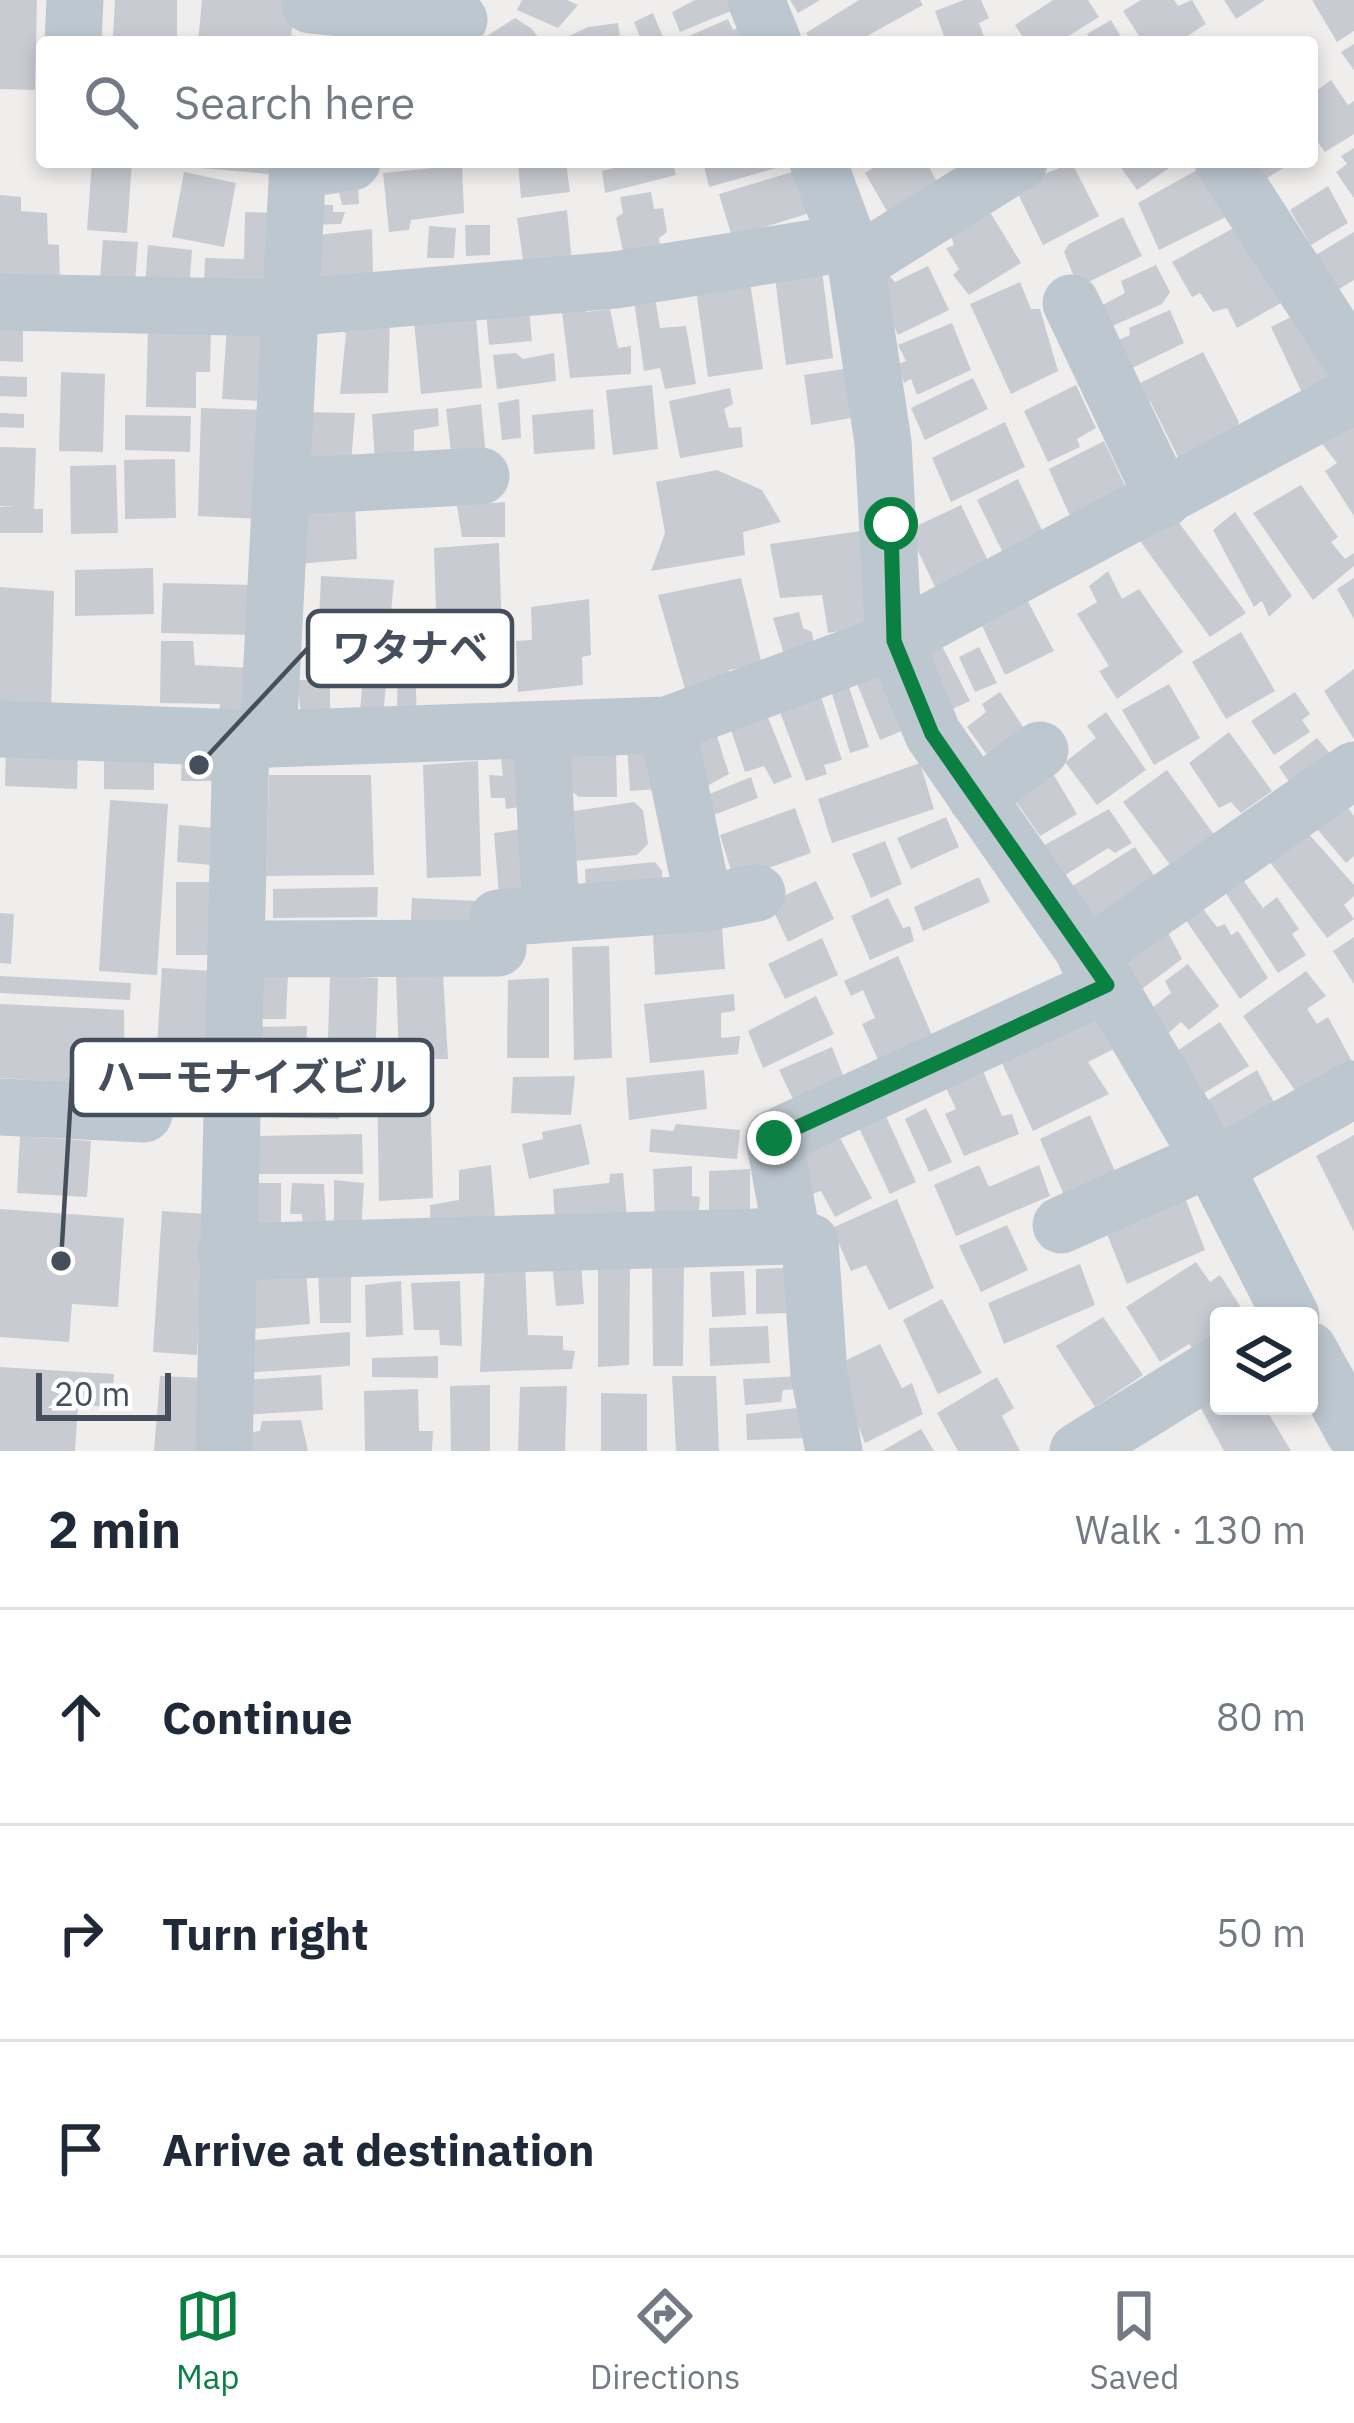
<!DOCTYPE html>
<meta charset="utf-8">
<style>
:root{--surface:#fff;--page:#f2f2f3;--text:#1f2937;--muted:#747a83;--line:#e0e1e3;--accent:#0b8043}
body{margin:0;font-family:"IBM Plex Sans","Noto Sans JP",sans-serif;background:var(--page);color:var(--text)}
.controls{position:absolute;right:36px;bottom:36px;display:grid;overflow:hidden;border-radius:12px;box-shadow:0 6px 18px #0003}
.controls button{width:108px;height:108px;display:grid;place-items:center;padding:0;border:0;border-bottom:3px solid var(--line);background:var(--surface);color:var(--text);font:60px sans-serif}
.scale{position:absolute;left:36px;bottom:30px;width:135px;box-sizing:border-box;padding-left:12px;border:6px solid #454f5b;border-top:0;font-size:33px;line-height:42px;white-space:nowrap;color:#454f5b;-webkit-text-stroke:9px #fff;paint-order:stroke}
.stop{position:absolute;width:36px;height:36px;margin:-27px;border:9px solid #0b8043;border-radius:50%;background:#fff}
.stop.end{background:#0b8043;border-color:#fff;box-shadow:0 3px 12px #0008}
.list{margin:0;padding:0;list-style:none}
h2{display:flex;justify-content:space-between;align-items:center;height:156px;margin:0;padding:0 48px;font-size:51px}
h2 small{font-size:39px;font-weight:400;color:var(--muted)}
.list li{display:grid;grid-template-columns:78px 1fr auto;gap:36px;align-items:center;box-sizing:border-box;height:216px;padding:0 48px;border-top:3px solid var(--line)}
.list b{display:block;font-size:45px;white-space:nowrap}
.list em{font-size:39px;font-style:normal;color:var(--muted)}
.icon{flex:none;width:66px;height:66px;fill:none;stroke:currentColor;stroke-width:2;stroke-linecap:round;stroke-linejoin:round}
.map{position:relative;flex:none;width:1354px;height:1451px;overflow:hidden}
.search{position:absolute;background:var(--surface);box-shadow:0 6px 18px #0003;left:36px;right:36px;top:36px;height:132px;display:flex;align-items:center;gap:30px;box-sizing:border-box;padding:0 42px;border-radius:12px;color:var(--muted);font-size:45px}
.sheet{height:804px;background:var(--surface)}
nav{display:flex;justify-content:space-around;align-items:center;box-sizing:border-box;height:168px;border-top:3px solid var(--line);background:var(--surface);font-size:33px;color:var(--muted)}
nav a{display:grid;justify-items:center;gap:6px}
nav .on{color:var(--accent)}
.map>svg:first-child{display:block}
</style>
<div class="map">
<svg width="1354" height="1451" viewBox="0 0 1354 1451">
<rect width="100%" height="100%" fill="#f0eded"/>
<!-- building -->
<g fill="#c9cbd3">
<path d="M0 0H37L35 90 0 89Z"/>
<path d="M115 0H177V38L113 36Z"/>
<path d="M202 0H294L291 42H198Z"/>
<path d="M522 0H567L578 5 558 28 517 10Z"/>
<path d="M695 0H727L731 11 680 32 672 12Z"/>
<path d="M790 0H820L798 13Z"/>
<path d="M859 0H920L923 5 856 42 850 37 812 42 806 33Z"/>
<path d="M964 0H981L989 18 979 23 986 42H946L935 11Z"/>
<path d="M1053 0H1088L1099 17 1059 42H1026L1015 25Z"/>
<path d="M1141 0H1174L1178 6 1192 0 1206 24 1178 42H1143L1123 11Z"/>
<path d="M1224 0H1265L1236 19Z"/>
<path d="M1312 0H1354V31L1337 42Z"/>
<path d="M653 13 665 42H642L634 22Z"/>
<path d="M515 18 531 28 542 42H492L487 36Z"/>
<path d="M728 19 733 30 742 26 749 42H675Z"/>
<path d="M1111 20 1124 42H1092L1087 34Z"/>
<path d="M618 23 621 42H557L588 27Z"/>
<path d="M1354 44V70L1341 52Z"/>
<path d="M1331 80 1348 105 1354 101V134L1325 152 1312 134V94Z"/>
<path d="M1354 148V198L1336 172 1347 164 1341 156Z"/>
<path d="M92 162H132L127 233 87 230Z"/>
<path d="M189 162H282L281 175 189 167Z"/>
<path d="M518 162H566L570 192 521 198Z"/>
<path d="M639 162H673L676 175 605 193 602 171Z"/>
<path d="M703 162H794V163L709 187Z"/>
<path d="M882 162H926L940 187 891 218 865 173Z"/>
<path d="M1117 162H1178L1137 190Z"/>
<path d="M1254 162H1293L1265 179Z"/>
<path d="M1072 163 1099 216 1043 245 1014 186Z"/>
<path d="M462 165 464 213 411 220 409 230 389 232 383 173Z"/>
<path d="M1204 166 1228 216 1159 250 1138 203Z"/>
<path d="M799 170 813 212 732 237 719 194Z"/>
<path d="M184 172 236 183 224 247 172 237Z"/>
<path d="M358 176 359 204 342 205 339 193 310 197Z"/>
<path d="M1328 186 1348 223 1311 245 1290 210Z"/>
<path d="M651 192 654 209 663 208 667 232 659 238 661 251 624 256 616 218 623 213 620 197Z"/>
<path d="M0 195 21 197V211L47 213 48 244 59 245 60 282 0 279Z"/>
<path d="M309 205H333V212H345L341 224 308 225Z"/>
<path d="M567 210 572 262 524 267 517 218Z"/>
<path d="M245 212 275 213 274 286 204 284 205 258 244 259Z"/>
<path d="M990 212 1021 263 969 295 953 275 959 269 946 248 954 245 951 236Z"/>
<path d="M1123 217 1142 256 1078 287 1064 252 1069 244Z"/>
<path d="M465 225H490V255L466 256Z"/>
<path d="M429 226 456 228 454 258H427Z"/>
<path d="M1237 226 1281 303 1237 328 1227 308 1213 312 1200 293 1192 297 1172 262Z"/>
<path d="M372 229 373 277 311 282 308 236Z"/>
<path d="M1354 232V280L1336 291 1314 256Z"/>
<path d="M103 240 138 242 134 295 99 292Z"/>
<path d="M148 245 192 250 189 291 145 286Z"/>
<path d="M1156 265 1170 292 1162 304 1108 328 1099 307 1125 293 1121 281Z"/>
<path d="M928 266 949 310 898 335 875 282 885 271 895 282Z"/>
<path d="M822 271 833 358 786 365 775 277Z"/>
<path d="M749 275 763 369 708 377 695 283Z"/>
<path d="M1020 282 1031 309H1040L1058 371 1011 394 970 304Z"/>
<path d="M655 298 660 328 686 326 696 384 665 389 660 368 644 371 634 301Z"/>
<path d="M485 301 529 310 532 341 489 345Z"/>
<path d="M581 304 586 312 610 309 618 348 631 346V374L570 378 562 312Z"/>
<path d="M475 305 482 388 421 394 413 311Z"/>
<path d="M1170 310 1184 343 1128 370 1116 341 1130 335 1129 328Z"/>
<path d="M1295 315 1339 380 1304 397 1271 327Z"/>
<path d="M390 317 388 393 340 394 346 333 336 330Z"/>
<path d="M0 320 23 321V362L0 361Z"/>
<path d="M952 323 971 370 917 395 911 379 904 383 898 364 906 361 898 345Z"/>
<path d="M227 326 266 328 261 401 222 399Z"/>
<path d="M148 328 211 329 210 372H196V408L146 407Z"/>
<path d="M1203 352 1239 422 1232 434 1180 461 1150 401 1139 405 1132 387Z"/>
<path d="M516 353 523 359 554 353 556 381 497 389 493 355Z"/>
<path d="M850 368 857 417 811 425 804 375Z"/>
<path d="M61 372 105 374 103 452 59 451Z"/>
<path d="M0 376 27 377V397L0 396Z"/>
<path d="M973 378 988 409 925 440 911 408Z"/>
<path d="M652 385 658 449 613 455 606 390Z"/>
<path d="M1076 385 1096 428 1077 439 1080 447 1048 462 1024 411Z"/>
<path d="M730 388 733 404 724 409 729 428 741 427 743 447 680 458 669 401Z"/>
<path d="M519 399 521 438 502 440 498 403Z"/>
<path d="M481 404 486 456 452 461 446 409Z"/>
<path d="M201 408 266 410 263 519 198 516Z"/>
<path d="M438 408 439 426 414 430V461L375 464 372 414Z"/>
<path d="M593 409 595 449 534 454 532 415Z"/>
<path d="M302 412 355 413 351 464 299 469Z"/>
<path d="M0 413 24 414V428L0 427Z"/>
<path d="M125 415 191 416 190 452 125 450Z"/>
<path d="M1354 419V516L1325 471 1337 463 1320 441Z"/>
<path d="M1005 422 1025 467 951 502 932 458Z"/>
<path d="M1104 441 1127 490 1070 516 1049 469Z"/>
<path d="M0 447 36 448 34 509H43V533H0V507L15 506H0Z"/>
<path d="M175 459 176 518 125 519 124 460Z"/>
<path d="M116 465 118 533 71 534 70 466Z"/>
<path d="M717 470 762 490 781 522 743 532 745 555 651 571 665 533 656 482Z"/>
<path d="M1018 479 1047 541 1006 559 977 500Z"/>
<path d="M1301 485 1338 537 1331 542 1345 559 1354 553V566L1313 600 1253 513Z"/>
<path d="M355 502 357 559 298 564 293 505Z"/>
<path d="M505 502V537H462L457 506Z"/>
<path d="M961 505 991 567 938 593 908 530Z"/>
<path d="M1171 512 1246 613 1210 637 1140 541Z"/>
<path d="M1235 512 1292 596 1269 617 1262 601 1254 607 1213 530Z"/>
<path d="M861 531 875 625 828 633 822 595 780 598 770 544Z"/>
<path d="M499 543 502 635 462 634V623H445L446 611 436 610 434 548Z"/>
<path d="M153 568 154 614 75 616V570Z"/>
<path d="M1108 571 1122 599 1139 589 1183 652 1117 699 1099 671 1109 666 1077 614 1097 602 1089 586Z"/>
<path d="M321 576 394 580 390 623 319 619Z"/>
<path d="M741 578 762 665 729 670V681L685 689 658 595Z"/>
<path d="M1354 578V619L1337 589Z"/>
<path d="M163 583 260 585 258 635 161 633Z"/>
<path d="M0 587 54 591 51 715 0 713Z"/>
<path d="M1025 596 1054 651 1005 675 979 619Z"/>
<path d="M589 599 591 655 582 657 583 685 518 692 516 641 532 640 531 607Z"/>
<path d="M799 612 803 628 812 632 815 651 786 661 773 618Z"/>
<path d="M1241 632 1275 691 1226 719 1192 662Z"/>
<path d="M310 635 336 637 334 666 307 663Z"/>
<path d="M398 637 414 638 417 719 397 718Z"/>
<path d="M161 641H193L195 665 252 668 246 715H219L220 704 160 703Z"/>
<path d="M942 646 970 701 939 715 922 656Z"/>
<path d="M979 647 997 683 975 692 959 657Z"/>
<path d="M1354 669V739L1324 691Z"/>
<path d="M882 670 904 730 880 740 853 674Z"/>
<path d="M363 673 387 675 383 716 360 713Z"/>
<path d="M846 678 869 747 850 753 830 687Z"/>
<path d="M297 680H330V715H301Z"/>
<path d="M1169 684 1200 738 1154 765 1122 710Z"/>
<path d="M818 688 842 760 824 765 827 774 806 781 778 707Z"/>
<path d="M1000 692 1029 736 993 763 967 727 986 712 982 704Z"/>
<path d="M1295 692 1310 714 1302 720 1310 732 1274 755 1251 721Z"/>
<path d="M765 710 792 777 774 784 764 766 745 772 730 727Z"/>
<path d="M1106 712 1146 770 1097 805 1065 762 1096 738 1087 726Z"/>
<path d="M714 727 729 774 705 787 690 739Z"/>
<path d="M1229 732 1272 791 1241 813 1231 802 1219 808 1189 763Z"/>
<path d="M1317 738 1338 763 1296 792 1279 767Z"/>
<path d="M656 742 657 789 630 791 627 745Z"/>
<path d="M6 743 78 746 77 789 5 786Z"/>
<path d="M616 747 617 797H579L567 788 566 748Z"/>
<path d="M104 749 154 750V790L104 789Z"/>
<path d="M182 752 215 761 225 781H181Z"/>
<path d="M501 758H531L533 805 506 809 505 798H491L489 775 503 776Z"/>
<path d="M478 761 481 876 427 878 423 765Z"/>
<path d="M920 763 934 809 832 843 818 799Z"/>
<path d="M1049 767 1077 814 1040 836 1010 793Z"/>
<path d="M1167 770 1221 844 1177 874 1123 802Z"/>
<path d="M269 775H371L374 875 266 876Z"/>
<path d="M751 777 758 798 706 818 702 797Z"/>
<path d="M110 800 168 804 157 975 99 971Z"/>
<path d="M634 802 643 810 648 844 637 855 575 861 568 812Z"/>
<path d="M1345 804 1354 816V856L1346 863 1317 829Z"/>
<path d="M795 808 811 853 734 880 720 835Z"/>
<path d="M1109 809 1132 843 1115 853 1108 848 1059 879 1041 847Z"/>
<path d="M946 817 959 847 911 869 897 838Z"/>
<path d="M179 825 214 828 212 865 177 862Z"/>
<path d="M522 829 531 893 500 908 494 833Z"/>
<path d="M1307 832 1354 885V896L1344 905 1354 919 1327 938 1269 861Z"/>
<path d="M885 841 902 884 871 898 852 854Z"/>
<path d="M1135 847 1155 877 1093 925 1071 887Z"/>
<path d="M655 862 662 871V888L586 899 585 869Z"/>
<path d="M979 877 990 902 923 931 914 907Z"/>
<path d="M1243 880 1263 908 1277 897 1299 929 1292 934 1306 955 1278 973 1225 892Z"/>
<path d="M816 881 834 919 788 942 773 910 779 898Z"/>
<rect x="176" y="882" width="43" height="73"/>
<path d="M378 887 377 917 273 918V889Z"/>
<path d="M412 898 478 901 479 940 410 939Z"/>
<path d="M888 898 903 928 910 926 914 941 870 960 851 916Z"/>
<path d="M1200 905 1217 927 1225 924 1231 935 1238 931 1268 978 1240 999 1183 916Z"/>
<path d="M0 913 14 914 11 964 0 963Z"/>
<path d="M1162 921 1182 959 1138 992 1116 959Z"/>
<path d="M722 928 725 969 655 975 653 934Z"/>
<path d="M1354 937V984L1333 951Z"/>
<path d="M822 938 838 975 785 999 768 964Z"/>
<path d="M609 946 612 1058 574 1060 572 947Z"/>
<path d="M898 956 934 1040 880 1064 862 1024 875 1018 863 990 851 996 844 981Z"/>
<path d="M1188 964 1219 1006 1189 1030 1181 1022 1165 1036 1147 1012 1171 993 1165 981Z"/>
<path d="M162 968 213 971 205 1097 154 1093Z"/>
<path d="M1306 971 1326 996 1307 1009 1317 1024 1328 1017 1354 1065 1301 1099 1243 1016Z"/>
<path d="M251 973 288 974 286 1019H252Z"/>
<path d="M443 974 448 1059H399L396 976Z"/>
<path d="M330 975 378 978 375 1068 327 1069Z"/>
<path d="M0 976 131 983 130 1000 0 993Z"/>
<path d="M549 978V1058H507L508 980Z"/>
<path d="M734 994 735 1011 721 1013V1038L740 1036 738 1054 650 1063 644 1004Z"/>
<path d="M816 996 834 1034 763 1068 748 1031Z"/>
<path d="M0 1004 124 1010 125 1086 0 1078Z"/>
<path d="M1092 1007 1114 1049 1088 1062 1109 1094 1033 1131 996 1050Z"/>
<path d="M1220 1022 1249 1066 1204 1093 1177 1051Z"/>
<path d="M307 1026 306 1068H252L254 1027Z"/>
<path d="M832 1047 846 1083 796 1105 779 1070Z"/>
<path d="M978 1059 1002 1116 1012 1114 1019 1134 964 1156 945 1114 956 1109 941 1077Z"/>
<path d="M704 1070 707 1109 629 1120 626 1078Z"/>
<path d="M1257 1070 1279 1112 1227 1139 1206 1101Z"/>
<path d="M430 1076 433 1198 379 1201 377 1077Z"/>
<path d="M575 1076 571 1115 511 1113 513 1077Z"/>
<path d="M269 1078 343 1079 339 1119 266 1117Z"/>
<path d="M926 1108 952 1162 929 1172 905 1119Z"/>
<path d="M885 1114 916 1182 890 1194 859 1128Z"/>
<path d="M1090 1115 1118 1178 1067 1202 1040 1139Z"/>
<path d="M581 1124 590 1164 529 1179 522 1144 543 1139 542 1132Z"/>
<path d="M676 1124 740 1130 737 1159 649 1152 651 1129 673 1131Z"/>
<path d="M833 1125 872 1198 835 1217 821 1191 807 1196 795 1144Z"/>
<path d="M362 1134 363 1174H250L249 1136Z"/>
<path d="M1354 1135V1232L1316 1156Z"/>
<path d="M20 1136 91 1141 87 1197 17 1193Z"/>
<path d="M491 1165 496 1228 431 1235 430 1205 459 1200V1170Z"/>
<path d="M979 1165 989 1187 1039 1165 1050 1196 956 1236 934 1185Z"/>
<path d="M692 1166V1196L700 1197 698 1222 655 1224 653 1169Z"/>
<path d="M750 1169V1216L709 1219V1171Z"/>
<path d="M623 1173 628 1228 555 1224 553 1189 609 1183 610 1174Z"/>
<path d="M334 1180 364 1183 361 1232H334Z"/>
<path d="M245 1183H281V1233L243 1232Z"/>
<path d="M292 1183 324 1184 326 1222 303 1232 302 1214H290Z"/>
<path d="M1184 1195 1205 1250 1127 1284 1105 1229Z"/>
<path d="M897 1199 934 1288 889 1310 866 1265 851 1271 832 1228Z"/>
<path d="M0 1209 124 1218 118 1307 72 1304 69 1342 0 1337Z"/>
<path d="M162 1211 206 1214 197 1355 153 1352Z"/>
<path d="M1007 1225 1028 1270 981 1292 959 1246Z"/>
<path d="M581 1260 584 1304 556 1306 552 1262Z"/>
<path d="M485 1261 525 1262 528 1335 563 1336V1350L575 1351 572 1369 480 1372Z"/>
<path d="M1196 1262 1210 1282 1220 1275 1244 1312 1219 1316 1218 1346 1198 1355 1189 1344 1160 1362 1126 1307Z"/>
<path d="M1080 1264 1095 1305 1004 1344 988 1303Z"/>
<path d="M318 1265H351V1323H320Z"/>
<path d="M684 1265 683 1366H653L652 1266Z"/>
<path d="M598 1266H630L629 1365 598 1367Z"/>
<path d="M787 1268 790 1313 756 1314V1269Z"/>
<path d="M306 1270 310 1324 251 1329 247 1276Z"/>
<path d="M744 1271 746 1315 712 1317 710 1272Z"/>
<path d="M401 1281 403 1335 366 1337 365 1285Z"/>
<path d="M460 1281 462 1346 440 1345 439 1330H414L411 1283Z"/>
<path d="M942 1299 982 1373 938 1394 903 1320Z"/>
<path d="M1103 1317 1143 1375 1095 1407 1056 1346Z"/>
<path d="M768 1326 770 1363 710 1366 709 1328Z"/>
<path d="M350 1332V1366L244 1373 242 1341Z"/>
<path d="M880 1344 902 1388 912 1383 923 1414 865 1443 834 1366Z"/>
<path d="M438 1356V1378L372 1377V1358Z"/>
<path d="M0 1367 114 1374 112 1407 78 1405 75 1451H0Z"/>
<path d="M321 1375 323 1410 243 1415 241 1380Z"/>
<path d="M160 1376 202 1378 197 1451H154Z"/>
<path d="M672 1376H716L719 1451H676Z"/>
<path d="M801 1376 802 1389 783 1390 781 1402 745 1405 743 1379Z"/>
<path d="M997 1377 1014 1408 1002 1416 1020 1451H958L937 1413Z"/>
<path d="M490 1385V1451H451L450 1386Z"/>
<path d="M1219 1385V1406H1264L1291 1451H1224L1196 1399Z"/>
<path d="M567 1386 565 1451H518L520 1387Z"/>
<path d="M418 1389 419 1431H433L432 1451H365L364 1391Z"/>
<path d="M601 1393 647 1394V1451H601Z"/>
<path d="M796 1408 807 1417 806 1438 747 1440 746 1414Z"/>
<path d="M301 1420 308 1451H245V1433L260 1431 262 1421Z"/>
<path d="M921 1429 934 1451H882Z"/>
</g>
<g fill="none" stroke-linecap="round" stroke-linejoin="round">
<!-- minor -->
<g stroke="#bdc7d0" stroke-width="57">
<path d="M756 0 773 42"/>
<path d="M310 5 459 20"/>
<path d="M73 42 75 0"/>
<path d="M818 162 856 264 883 442 894 641 933 734 1107 984 1215 1167 1291 1316"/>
<path d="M1223 162 1354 364"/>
<path d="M297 168 352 162"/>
<path d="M856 264 1019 162"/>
<path d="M0 302 286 308 615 280 846 243"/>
<path d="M1071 303 1164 499"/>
<path d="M282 487 481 476"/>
<path d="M667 725 704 903 757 893"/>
<path d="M0 729 268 739 667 725 894 641 1354 395"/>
<path d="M541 731 551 913"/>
<path d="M268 739 298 162"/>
<path d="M976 797 1040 750"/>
<path d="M237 949 498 948V918L704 903"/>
<path d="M1086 957 1354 770"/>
<path d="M0 1107 144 1114"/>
<path d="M1215 1167 1354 1089"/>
<path d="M1061 1225 1209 1159"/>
<path d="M792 1236 774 1138 1107 984"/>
<path d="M226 1252 792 1236 810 1242 819 1375 834 1451"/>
<path d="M1309 1350 1354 1432"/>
<path d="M224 1451 241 739"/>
<path d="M1078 1451 1219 1364"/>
</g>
</g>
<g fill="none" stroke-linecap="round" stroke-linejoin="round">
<!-- route -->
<path stroke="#0b8043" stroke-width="15" d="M774 1138 1107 985 932 734 894 641 891 524"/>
</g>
<!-- callouts -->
<path fill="none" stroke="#454f5b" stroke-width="4.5" d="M199 765L308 648M61 1261L72 1077"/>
<g fill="#454f5b" stroke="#fff" stroke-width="4.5">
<circle cx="199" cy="765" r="12"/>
<circle cx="61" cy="1261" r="12"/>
</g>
<g fill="#fff" stroke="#454f5b" stroke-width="4.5">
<rect x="308" y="611" width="204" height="75" rx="12"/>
<rect x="72" y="1040" width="360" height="75" rx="12"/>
</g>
<g font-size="39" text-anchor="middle" font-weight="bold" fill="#454f5b">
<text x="410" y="662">ワタナベ</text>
<text x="252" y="1091">ハーモナイズビル</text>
</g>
</svg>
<div class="controls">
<button><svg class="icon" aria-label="layers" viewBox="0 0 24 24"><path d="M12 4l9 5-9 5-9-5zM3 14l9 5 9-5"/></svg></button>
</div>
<div class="scale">20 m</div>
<div class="stop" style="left:891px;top:524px"></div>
<div class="stop end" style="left:774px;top:1138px"></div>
<div class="search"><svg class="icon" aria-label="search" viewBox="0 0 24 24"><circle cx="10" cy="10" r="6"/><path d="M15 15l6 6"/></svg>Search here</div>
</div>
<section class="sheet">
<h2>2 min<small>Walk · 130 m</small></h2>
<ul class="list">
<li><svg class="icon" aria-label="ahead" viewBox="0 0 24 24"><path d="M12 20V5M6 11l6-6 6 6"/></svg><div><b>Continue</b></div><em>80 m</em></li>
<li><svg class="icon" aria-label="right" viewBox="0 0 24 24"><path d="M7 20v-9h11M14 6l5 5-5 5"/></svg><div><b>Turn right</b></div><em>50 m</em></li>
<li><svg class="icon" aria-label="arrive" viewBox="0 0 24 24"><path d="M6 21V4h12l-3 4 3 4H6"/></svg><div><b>Arrive at destination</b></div></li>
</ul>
</section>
<nav>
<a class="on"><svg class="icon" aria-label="map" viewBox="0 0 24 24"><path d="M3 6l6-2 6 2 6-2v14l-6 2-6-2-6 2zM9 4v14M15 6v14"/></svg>Map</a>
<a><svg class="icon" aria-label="directions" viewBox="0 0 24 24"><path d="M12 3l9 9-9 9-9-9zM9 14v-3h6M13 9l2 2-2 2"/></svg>Directions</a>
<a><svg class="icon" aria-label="saved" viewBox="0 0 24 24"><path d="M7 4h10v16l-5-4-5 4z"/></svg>Saved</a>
</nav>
